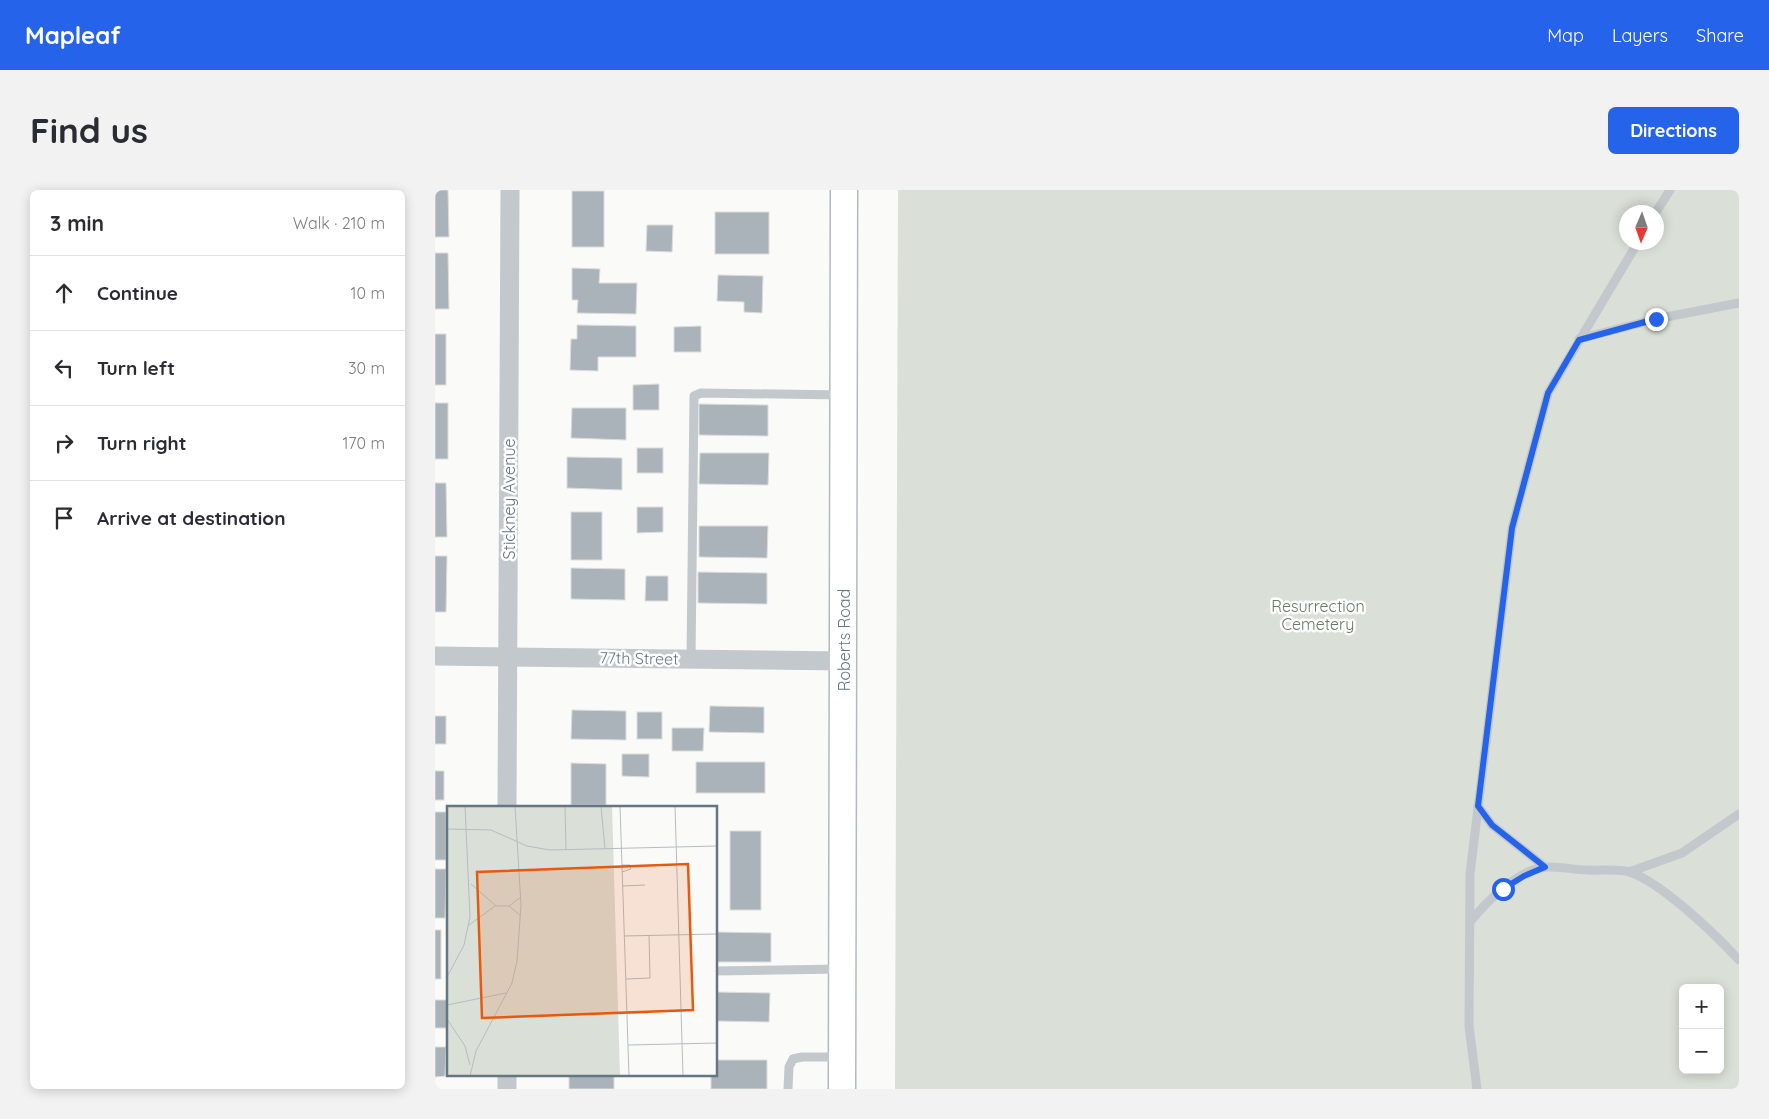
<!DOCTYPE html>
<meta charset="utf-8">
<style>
:root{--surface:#fff;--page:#f2f2f3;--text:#2b2b33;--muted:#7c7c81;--line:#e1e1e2;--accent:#2563eb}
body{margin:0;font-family:Quicksand,sans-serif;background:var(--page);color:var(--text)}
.controls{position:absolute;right:15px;bottom:15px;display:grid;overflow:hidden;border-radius:8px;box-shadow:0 2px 12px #0003}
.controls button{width:45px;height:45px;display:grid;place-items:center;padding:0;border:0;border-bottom:1px solid var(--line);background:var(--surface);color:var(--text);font:25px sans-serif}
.compass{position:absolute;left:1184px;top:15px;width:45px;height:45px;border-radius:50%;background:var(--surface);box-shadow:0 2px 12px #0003;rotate:182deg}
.stop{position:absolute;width:15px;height:15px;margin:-11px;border:4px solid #2563eb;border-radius:50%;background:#fff}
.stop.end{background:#2563eb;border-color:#fff;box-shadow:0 1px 5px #0008}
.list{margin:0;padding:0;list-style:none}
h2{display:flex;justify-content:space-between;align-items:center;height:65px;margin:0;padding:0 20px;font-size:21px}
h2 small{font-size:16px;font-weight:400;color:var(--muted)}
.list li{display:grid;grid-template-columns:32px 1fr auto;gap:15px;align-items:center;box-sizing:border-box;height:75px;padding:0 20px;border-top:1px solid var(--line)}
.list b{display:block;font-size:19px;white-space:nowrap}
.list em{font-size:16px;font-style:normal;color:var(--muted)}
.icon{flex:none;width:28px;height:28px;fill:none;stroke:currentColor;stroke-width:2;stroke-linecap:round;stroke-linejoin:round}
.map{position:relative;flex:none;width:1304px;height:899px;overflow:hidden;border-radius:8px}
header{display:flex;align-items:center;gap:30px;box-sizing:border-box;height:70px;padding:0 25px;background:var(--accent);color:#fff}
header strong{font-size:24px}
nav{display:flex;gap:28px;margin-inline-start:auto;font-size:18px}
.intro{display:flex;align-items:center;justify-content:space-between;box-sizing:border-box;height:120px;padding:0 30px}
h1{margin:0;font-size:35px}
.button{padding:12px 22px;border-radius:8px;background:var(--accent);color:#fff;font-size:18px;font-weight:700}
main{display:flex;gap:30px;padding:0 30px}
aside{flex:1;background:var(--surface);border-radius:8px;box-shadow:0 2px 12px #0003}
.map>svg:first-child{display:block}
</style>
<header>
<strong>Mapleaf</strong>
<nav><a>Map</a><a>Layers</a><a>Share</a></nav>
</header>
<div class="intro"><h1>Find us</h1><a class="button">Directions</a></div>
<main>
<aside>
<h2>3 min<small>Walk · 210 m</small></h2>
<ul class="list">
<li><svg class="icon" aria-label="ahead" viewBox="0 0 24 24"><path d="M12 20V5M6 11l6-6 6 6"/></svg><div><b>Continue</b></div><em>10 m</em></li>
<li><svg class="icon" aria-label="left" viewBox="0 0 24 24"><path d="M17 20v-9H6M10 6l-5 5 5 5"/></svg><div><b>Turn left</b></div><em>30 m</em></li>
<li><svg class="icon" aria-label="right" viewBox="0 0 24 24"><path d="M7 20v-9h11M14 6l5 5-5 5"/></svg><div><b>Turn right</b></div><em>170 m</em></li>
<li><svg class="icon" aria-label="arrive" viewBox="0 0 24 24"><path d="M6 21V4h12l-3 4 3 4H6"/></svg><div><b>Arrive at destination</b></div></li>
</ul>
</aside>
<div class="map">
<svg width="1304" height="899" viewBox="0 0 1304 899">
<rect width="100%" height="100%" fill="#fafaf8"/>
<!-- green -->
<path fill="#dadfd7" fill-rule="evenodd" d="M463 0H1304V899H460ZM1192 22H1222V52H1192ZM1248 798H1285V880H1248Z"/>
<!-- building -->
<g fill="#aab3b9" stroke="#dcdcda">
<path d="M0 0H13L14 47H0Z"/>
<rect x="137" y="1" width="32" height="56"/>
<rect x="280" y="22" width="54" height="42"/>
<path d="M212 35H238L237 62 211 61Z"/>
<path d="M0 63H13L14 119H0Z"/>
<path d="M137 78 165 79 164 93H202L201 124 142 123 143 110H137Z"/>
<path d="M283 85 328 86 327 123 309 122V112L282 111Z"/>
<path d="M142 135 201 136V167H163V181L135 180 136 149H142Z"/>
<path d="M266 136V162H239V137Z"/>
<rect x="0" y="144" width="11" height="51"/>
<path d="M224 194V220H198V195Z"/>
<rect x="0" y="213" width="13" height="56"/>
<path d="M264 214 333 215V246L264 245Z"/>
<path d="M137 218H191V250L136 248Z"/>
<rect x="202" y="258" width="26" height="25"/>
<path d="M265 263H334L333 295 264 294Z"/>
<path d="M132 267 187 268V300L132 298Z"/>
<path d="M0 293H11L12 347H0Z"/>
<path d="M202 317H228V342L202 343Z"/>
<rect x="136" y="322" width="31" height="48"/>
<path d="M264 336H333L332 368 264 367Z"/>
<path d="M0 366H12L11 422H0Z"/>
<path d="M136 378 190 379V410L136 409Z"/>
<path d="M263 382 332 383V414L263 413Z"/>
<path d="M211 386H233V411H210Z"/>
<path d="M275 516 329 517V543L274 542Z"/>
<path d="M137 520 191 521V550L136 549Z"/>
<rect x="202" y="522" width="25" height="27"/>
<rect x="0" y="526" width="11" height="28"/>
<path d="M237 538H269L268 561H237Z"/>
<path d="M187 564H214V587L187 586Z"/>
<rect x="261" y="572" width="69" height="31"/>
<path d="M136 573 171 574V615H136Z"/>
<rect x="0" y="581" width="9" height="29"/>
<rect x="0" y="622" width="11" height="48"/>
<rect x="295" y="641" width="31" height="79"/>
<path d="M0 679H11L10 728H0Z"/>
<rect x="0" y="740" width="6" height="49"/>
<path d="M281 742 336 743V772H281Z"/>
<path d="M281 802 335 803 334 832 281 831Z"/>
<rect x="0" y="810" width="14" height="28"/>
<path d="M0 857H11L10 886 0 887Z"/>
<path d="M281 870H332V899H276V885H281Z"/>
<rect x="134" y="885" width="45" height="14"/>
</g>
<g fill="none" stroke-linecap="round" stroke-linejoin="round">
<defs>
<path id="secondary" d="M407 899 409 0"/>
</defs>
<!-- secondary casing -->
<use href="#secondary" stroke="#b3babf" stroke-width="29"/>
<!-- lane -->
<g stroke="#c3c8cc" stroke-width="9">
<path d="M1221 22 1235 0"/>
<path d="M1144 149 1221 129 1304 113"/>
<path d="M256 469 259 206 266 203 408 205"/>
<path d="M1043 616 1057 635 1110 677"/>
<path d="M1194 682 1247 663 1304 624"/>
<path d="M1035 732C1051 712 1084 679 1111 677 1124 676 1139 680 1153 680 1165 681 1183 678 1195 682 1228 694 1280 744 1304 770"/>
<path d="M281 781 405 779"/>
<path d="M353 899 354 877 358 869 367 867H406"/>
<path d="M1042 899 1034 836 1035 684 1077 338 1113 203 1203 52"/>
</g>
<!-- street -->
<g stroke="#c3c8cc" stroke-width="19">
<path d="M0 466 409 471"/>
<path d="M72 618 75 0"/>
<path d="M72 899V885"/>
</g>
<!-- secondary -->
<use href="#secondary" stroke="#fff" stroke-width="26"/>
</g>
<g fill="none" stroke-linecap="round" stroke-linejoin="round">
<!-- route -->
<path stroke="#2563eb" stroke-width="6" d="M1068 699 1089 686 1110 677 1057 635 1043 616 1077 338 1113 203 1144 150 1221 129"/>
</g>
<g text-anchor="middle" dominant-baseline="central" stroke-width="5" stroke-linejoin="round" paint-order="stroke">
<!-- street labels -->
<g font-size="16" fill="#657683" stroke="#fff">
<text transform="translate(74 309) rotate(-90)">Stickney Avenue</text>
<text transform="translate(409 450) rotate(-90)">Roberts Road</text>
<text transform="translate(204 468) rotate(1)">77th Street</text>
</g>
<!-- park labels -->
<g font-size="16" fill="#687a64" stroke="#fff">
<text x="883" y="416">Resurrection<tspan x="883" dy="18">Cemetery</tspan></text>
</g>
</g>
<!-- overview -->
<g transform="translate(12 616)">
<rect width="270" height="270" fill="#fafaf8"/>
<path d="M0 0H165L173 270H0Z" fill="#dadfd7"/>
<path fill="none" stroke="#b5bdc2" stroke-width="1" d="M118 0 119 44M154 0 158 43M173 0 182 270M228 0 236 270M0 23 44 24 80 40 103 44 270 40M175 59H183L184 63 175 66M24 78 49 100H62L74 91M176 80 198 79M62 100 74 110M22 119 48 100M177 130 270 128M0 171 17 139 23 111 18 0M179 173 203 172 202 129M0 199 59 187M180 207H201M0 213 18 240 23 259M181 239 270 237M23 270 29 245 65 177 70 155 74 99 68 0"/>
<path fill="#e8590c" fill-opacity="0.15" stroke="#e8590c" stroke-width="2.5" d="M241 58 246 204 35 212 30 66Z"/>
<rect width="270" height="270" fill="none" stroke="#657683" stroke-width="2.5"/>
</g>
</svg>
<div class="controls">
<button>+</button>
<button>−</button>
</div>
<svg class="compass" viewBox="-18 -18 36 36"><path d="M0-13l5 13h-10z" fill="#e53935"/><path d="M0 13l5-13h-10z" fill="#7c7c81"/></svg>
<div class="stop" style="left:1068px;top:699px"></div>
<div class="stop end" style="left:1221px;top:129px"></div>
</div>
</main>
